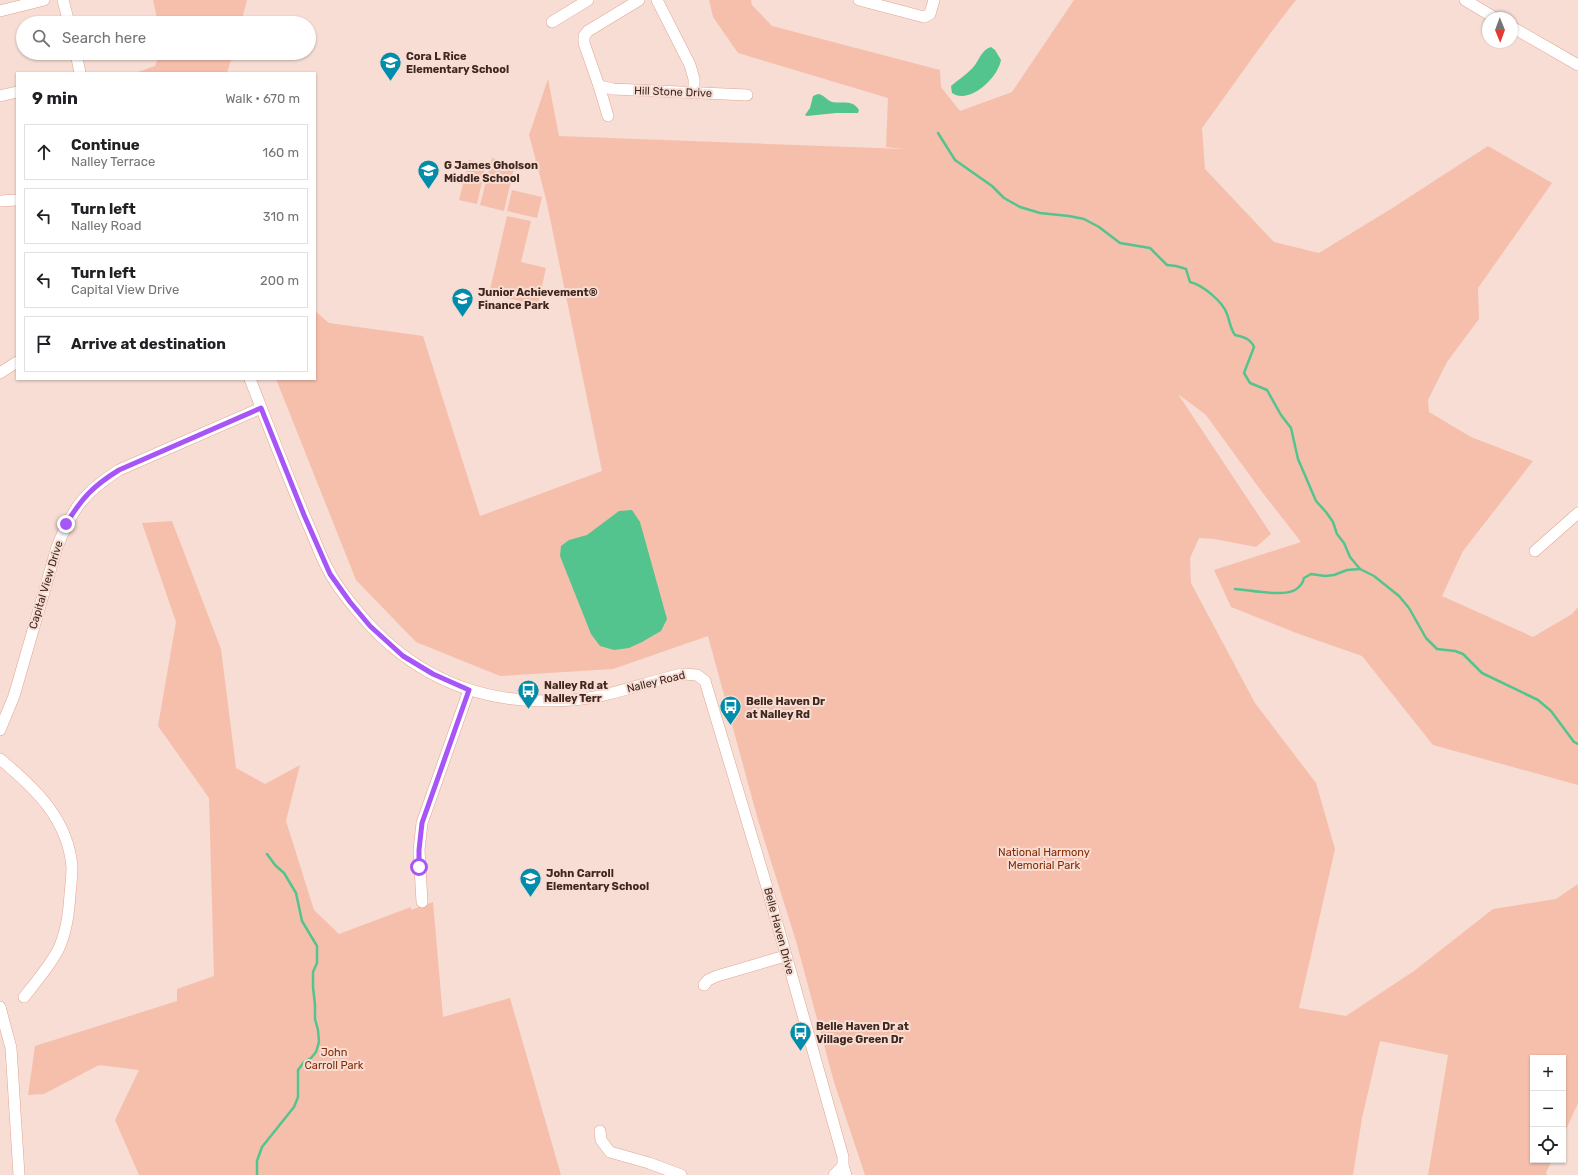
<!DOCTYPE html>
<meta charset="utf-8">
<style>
:root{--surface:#fff;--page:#f6f6f6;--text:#202124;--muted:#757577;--line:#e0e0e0}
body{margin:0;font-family:Rubik,sans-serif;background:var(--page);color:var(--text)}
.controls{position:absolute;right:12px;bottom:12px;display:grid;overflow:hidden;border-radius:0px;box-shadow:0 1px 3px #0004}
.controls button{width:36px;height:36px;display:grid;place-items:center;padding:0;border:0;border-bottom:1px solid var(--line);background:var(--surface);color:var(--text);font:20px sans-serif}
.compass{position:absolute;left:1482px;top:12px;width:36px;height:36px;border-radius:50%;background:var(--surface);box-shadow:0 1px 3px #0004;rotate:179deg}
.stop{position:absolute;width:12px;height:12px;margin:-9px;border:3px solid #a855f7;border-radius:50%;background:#fff}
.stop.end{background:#a855f7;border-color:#fff;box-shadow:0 1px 4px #0008}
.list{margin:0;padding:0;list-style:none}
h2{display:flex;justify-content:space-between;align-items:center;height:52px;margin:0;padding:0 16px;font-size:17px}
h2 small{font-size:13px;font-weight:400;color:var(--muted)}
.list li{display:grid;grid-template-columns:26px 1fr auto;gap:12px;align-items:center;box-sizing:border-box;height:56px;margin:0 8px 8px;padding:0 8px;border:1px solid var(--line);border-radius:0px}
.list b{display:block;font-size:15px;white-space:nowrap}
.list p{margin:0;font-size:13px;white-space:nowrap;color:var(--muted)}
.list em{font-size:13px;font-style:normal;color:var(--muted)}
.icon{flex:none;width:22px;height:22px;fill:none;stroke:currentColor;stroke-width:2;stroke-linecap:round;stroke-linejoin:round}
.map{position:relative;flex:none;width:1578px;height:1175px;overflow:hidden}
.search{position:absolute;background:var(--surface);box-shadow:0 1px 3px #0004;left:16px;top:16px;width:300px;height:44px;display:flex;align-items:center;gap:10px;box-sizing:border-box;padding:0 14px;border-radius:22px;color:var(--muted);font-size:15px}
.panel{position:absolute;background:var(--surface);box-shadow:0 1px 3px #0004;left:16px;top:72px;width:300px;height:308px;border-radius:0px}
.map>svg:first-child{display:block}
</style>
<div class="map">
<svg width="1578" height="1175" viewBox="0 0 1578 1175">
<rect width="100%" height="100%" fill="#f7ddd4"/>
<!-- green -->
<g fill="#f6bfac">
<path d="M153 0H247L241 23H158Z"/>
<path d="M709 0H751L752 5 772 26 940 70 941 87 960 111 1012 92 1074 0H1296C1263 41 1234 85 1202 128L1205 169 1274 242 1319 253 1394 207 1488 146 1552 183 1478 288 1479 319 1447 362 1428 400 1429 412 1471 437 1533 461 1463 551 1442 596 1533 637 1572 614 1578 607V785L1433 745 1362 656 1299 634 1231 607 1214 570 1301 542 1262 492 1206 415 1178 394 1271 534 1256 547 1214 539 1199 538 1190 558 1191 583 1255 703 1316 783 1335 849 1299 1008 1346 1016 1414 971 1493 909 1556 899 1578 884V1103L1563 1136V1058H1533V1160H1552L1546 1173 1547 1175H1428L1448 1055 1380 1041 1362 1118 1353 1175H865L834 1082 796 941 758 820 708 636 613 669 500 676 416 642 356 580 276 379H315V311L329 323 423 336 480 516 602 471 546 199 529 135 548 79 559 136 903 149 886 147 888 98 738 53 713 17Z"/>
<path d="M160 53H233L227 73H135L155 66Z"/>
<path d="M492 158 515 164 504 211 480 205Z"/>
<path d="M469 160 486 164 477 204 459 200Z"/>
<path d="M512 190 542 197 537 218 507 211Z"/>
<path d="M507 216 531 221 521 262 546 268 538 305 489 294Z"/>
<path d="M172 521 221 649 236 768 265 784 300 765 286 821 314 910 339 934 411 907V910L433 902 443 1017 510 998 561 1175H139L115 1120 139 1070 99 1065 44 1094 28 1095 35 1046 177 1001V989L214 976 209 798 158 726 176 622 142 523Z"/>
</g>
<!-- water -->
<g fill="#53c48e">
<path d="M991 47 995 50 1001 60C998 78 969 105 952 93L951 86C959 79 968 74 975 65 980 58 982 50 991 47Z"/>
<path d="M818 94C825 95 826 100 832 102 843 104 852 99 859 110L858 113H836L807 116 805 115 810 108 813 96Z"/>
<path d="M632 510 640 522 667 619 661 631 642 642 629 648 614 650 600 646 591 634 560 556 561 546 569 540 587 535 619 511Z"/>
</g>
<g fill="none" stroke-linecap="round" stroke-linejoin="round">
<!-- stream -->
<g stroke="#53c48e" stroke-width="2.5">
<path d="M938 133 955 160 992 186 1004 198 1020 207 1040 213 1069 216 1084 219 1099 227 1120 243 1150 248 1167 265 1176 266 1186 269 1190 282C1203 285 1223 302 1227 314 1230 322 1230 328 1235 335 1243 337 1250 338 1254 347L1244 373 1250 383 1267 390 1281 415 1291 428 1298 459 1316 501 1326 512 1333 522 1337 534 1344 543 1350 557 1360 569 1374 576 1399 596 1409 608 1426 638 1437 649 1455 651 1463 654 1482 673 1538 700 1551 711 1574 742 1578 744"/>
<path d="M1235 589C1250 590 1282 597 1295 590 1300 587 1303 583 1304 578L1311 574 1325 576 1334 575 1347 570 1360 569"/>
<path d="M257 1175V1161L262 1147 294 1107 298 1097V1070L304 1062 311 1058 316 1052 319 1042 318 1030 315 1019V1005L313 987V972L317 963V946L302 921 296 893 284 873 275 865 267 854"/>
</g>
<defs>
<g id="minor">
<path d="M63 0 69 23"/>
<path d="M657 0 690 65 694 79V93"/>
<path d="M859 0 924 17 930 14 934 0"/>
<path d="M1465 0 1495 18"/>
<path d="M0 11 44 0"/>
<path d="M552 22 588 0"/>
<path d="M1512 27 1578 65"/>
<path d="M76 53 80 73"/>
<path d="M599 86 613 89 747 95"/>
<path d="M0 96 17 92"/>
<path d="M608 116 599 86 584 43V36L588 31 639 0"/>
<path d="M0 201 17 200"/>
<path d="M0 373 17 362"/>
<path d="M250 379C270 430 289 481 311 531 317 545 322 560 330 573 337 587 349 601 359 613 414 679 486 707 572 700 610 697 645 682 683 674L697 675 705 681 766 884 843 1157V1166L846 1175"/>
<path d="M1535 551 1578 513"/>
<path d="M0 730 14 696 57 547C73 508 83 493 119 470L261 408"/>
<path d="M0 759C35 788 68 819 72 867 72 876 71 885 70 894 69 912 66 934 58 950 49 967 36 982 24 997"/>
<path d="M422 902 419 850 422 823 469 690"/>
<path d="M704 985 708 980 717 976 785 956"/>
<path d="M0 1007 11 1048 19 1175"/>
<path d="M600 1131 601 1140 610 1152 649 1163 681 1175"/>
<path d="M834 1175 843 1166"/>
</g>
</defs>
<!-- minor casing -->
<use href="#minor" stroke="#e2a590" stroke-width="12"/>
<!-- minor -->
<use href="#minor" stroke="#fff" stroke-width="11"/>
</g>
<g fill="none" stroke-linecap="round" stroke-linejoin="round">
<!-- route -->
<path stroke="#a855f7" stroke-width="5" d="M66 524C82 498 93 486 119 470L261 408 304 515 330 574 350 602 370 626 403 656 433 674 469 690 422 823 419 850V867"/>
</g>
<!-- icons -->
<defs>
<symbol id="school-pin" viewBox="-11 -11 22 30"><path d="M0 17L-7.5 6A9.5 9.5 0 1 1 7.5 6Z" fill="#008dab" stroke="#f7ddd4"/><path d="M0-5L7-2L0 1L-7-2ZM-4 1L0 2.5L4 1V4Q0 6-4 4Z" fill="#fff"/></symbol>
<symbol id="bus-pin" viewBox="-11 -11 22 30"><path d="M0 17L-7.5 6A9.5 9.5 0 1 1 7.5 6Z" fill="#008dab" stroke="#f7ddd4"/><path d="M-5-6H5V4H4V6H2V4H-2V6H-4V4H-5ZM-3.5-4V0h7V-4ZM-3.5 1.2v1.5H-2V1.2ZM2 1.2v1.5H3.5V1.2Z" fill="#fff"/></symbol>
</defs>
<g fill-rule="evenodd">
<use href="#school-pin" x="378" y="50" width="25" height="34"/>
<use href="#school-pin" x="416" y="158" width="25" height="34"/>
<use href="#school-pin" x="450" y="286" width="25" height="34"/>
<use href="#bus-pin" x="516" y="678" width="25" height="34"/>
<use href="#bus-pin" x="718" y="694" width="25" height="34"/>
<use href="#school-pin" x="518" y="866" width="25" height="34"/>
<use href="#bus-pin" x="788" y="1020" width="25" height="34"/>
</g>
<g text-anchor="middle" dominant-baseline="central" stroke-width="4" stroke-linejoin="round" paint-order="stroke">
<!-- poi labels -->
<g font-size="11" font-weight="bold" fill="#3f271e" stroke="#f7ddd4" text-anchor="start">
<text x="406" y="56">Cora L Rice<tspan x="406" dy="13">Elementary School</tspan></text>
<text x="444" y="165">G James Gholson<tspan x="444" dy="13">Middle School</tspan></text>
<text x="478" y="292">Junior Achievement®<tspan x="478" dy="13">Finance Park</tspan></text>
<text x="544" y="685">Nalley Rd at<tspan x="544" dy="13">Nalley Terr</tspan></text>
<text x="746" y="701">Belle Haven Dr<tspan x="746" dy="13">at Nalley Rd</tspan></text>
<text x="546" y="873">John Carroll<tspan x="546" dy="13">Elementary School</tspan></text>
<text x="816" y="1026">Belle Haven Dr at<tspan x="816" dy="13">Village Green Dr</tspan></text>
</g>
<!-- street labels -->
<g font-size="11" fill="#3f271e" stroke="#f7ddd4">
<text transform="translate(673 92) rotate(2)">Hill Stone Drive</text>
<text transform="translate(46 585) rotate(-73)">Capital View Drive</text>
<text transform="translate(656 682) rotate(-14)">Nalley Road</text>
<text transform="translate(779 931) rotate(75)">Belle Haven Drive</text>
</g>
<!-- park labels -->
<g font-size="11" fill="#832b03" stroke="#f7ddd4">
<text x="1044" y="852">National Harmony<tspan x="1044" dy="13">Memorial Park</tspan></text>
<text x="334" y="1052">John<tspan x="334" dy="13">Carroll Park</tspan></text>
</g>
</g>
</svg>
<div class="controls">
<button>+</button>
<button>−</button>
<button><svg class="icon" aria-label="locate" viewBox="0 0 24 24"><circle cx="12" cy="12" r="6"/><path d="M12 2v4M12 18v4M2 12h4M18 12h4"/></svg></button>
</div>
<svg class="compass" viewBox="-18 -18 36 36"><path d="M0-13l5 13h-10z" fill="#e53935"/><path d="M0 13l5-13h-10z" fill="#757577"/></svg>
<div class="stop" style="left:419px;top:867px"></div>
<div class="stop end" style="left:66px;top:524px"></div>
<div class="search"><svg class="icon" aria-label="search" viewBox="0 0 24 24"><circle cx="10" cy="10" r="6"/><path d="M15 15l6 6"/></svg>Search here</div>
<section class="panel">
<h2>9 min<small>Walk · 670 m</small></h2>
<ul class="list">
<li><svg class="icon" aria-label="ahead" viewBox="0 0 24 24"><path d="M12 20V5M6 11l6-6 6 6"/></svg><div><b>Continue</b><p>Nalley Terrace</p></div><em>160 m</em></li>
<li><svg class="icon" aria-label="left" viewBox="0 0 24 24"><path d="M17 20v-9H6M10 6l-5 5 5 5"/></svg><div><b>Turn left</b><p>Nalley Road</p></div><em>310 m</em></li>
<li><svg class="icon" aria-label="left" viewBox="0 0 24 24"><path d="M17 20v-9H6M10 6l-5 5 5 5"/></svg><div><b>Turn left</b><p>Capital View Drive</p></div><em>200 m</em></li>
<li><svg class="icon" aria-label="arrive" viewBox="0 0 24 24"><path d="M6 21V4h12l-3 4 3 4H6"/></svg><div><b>Arrive at destination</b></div></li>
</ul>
</section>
</div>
